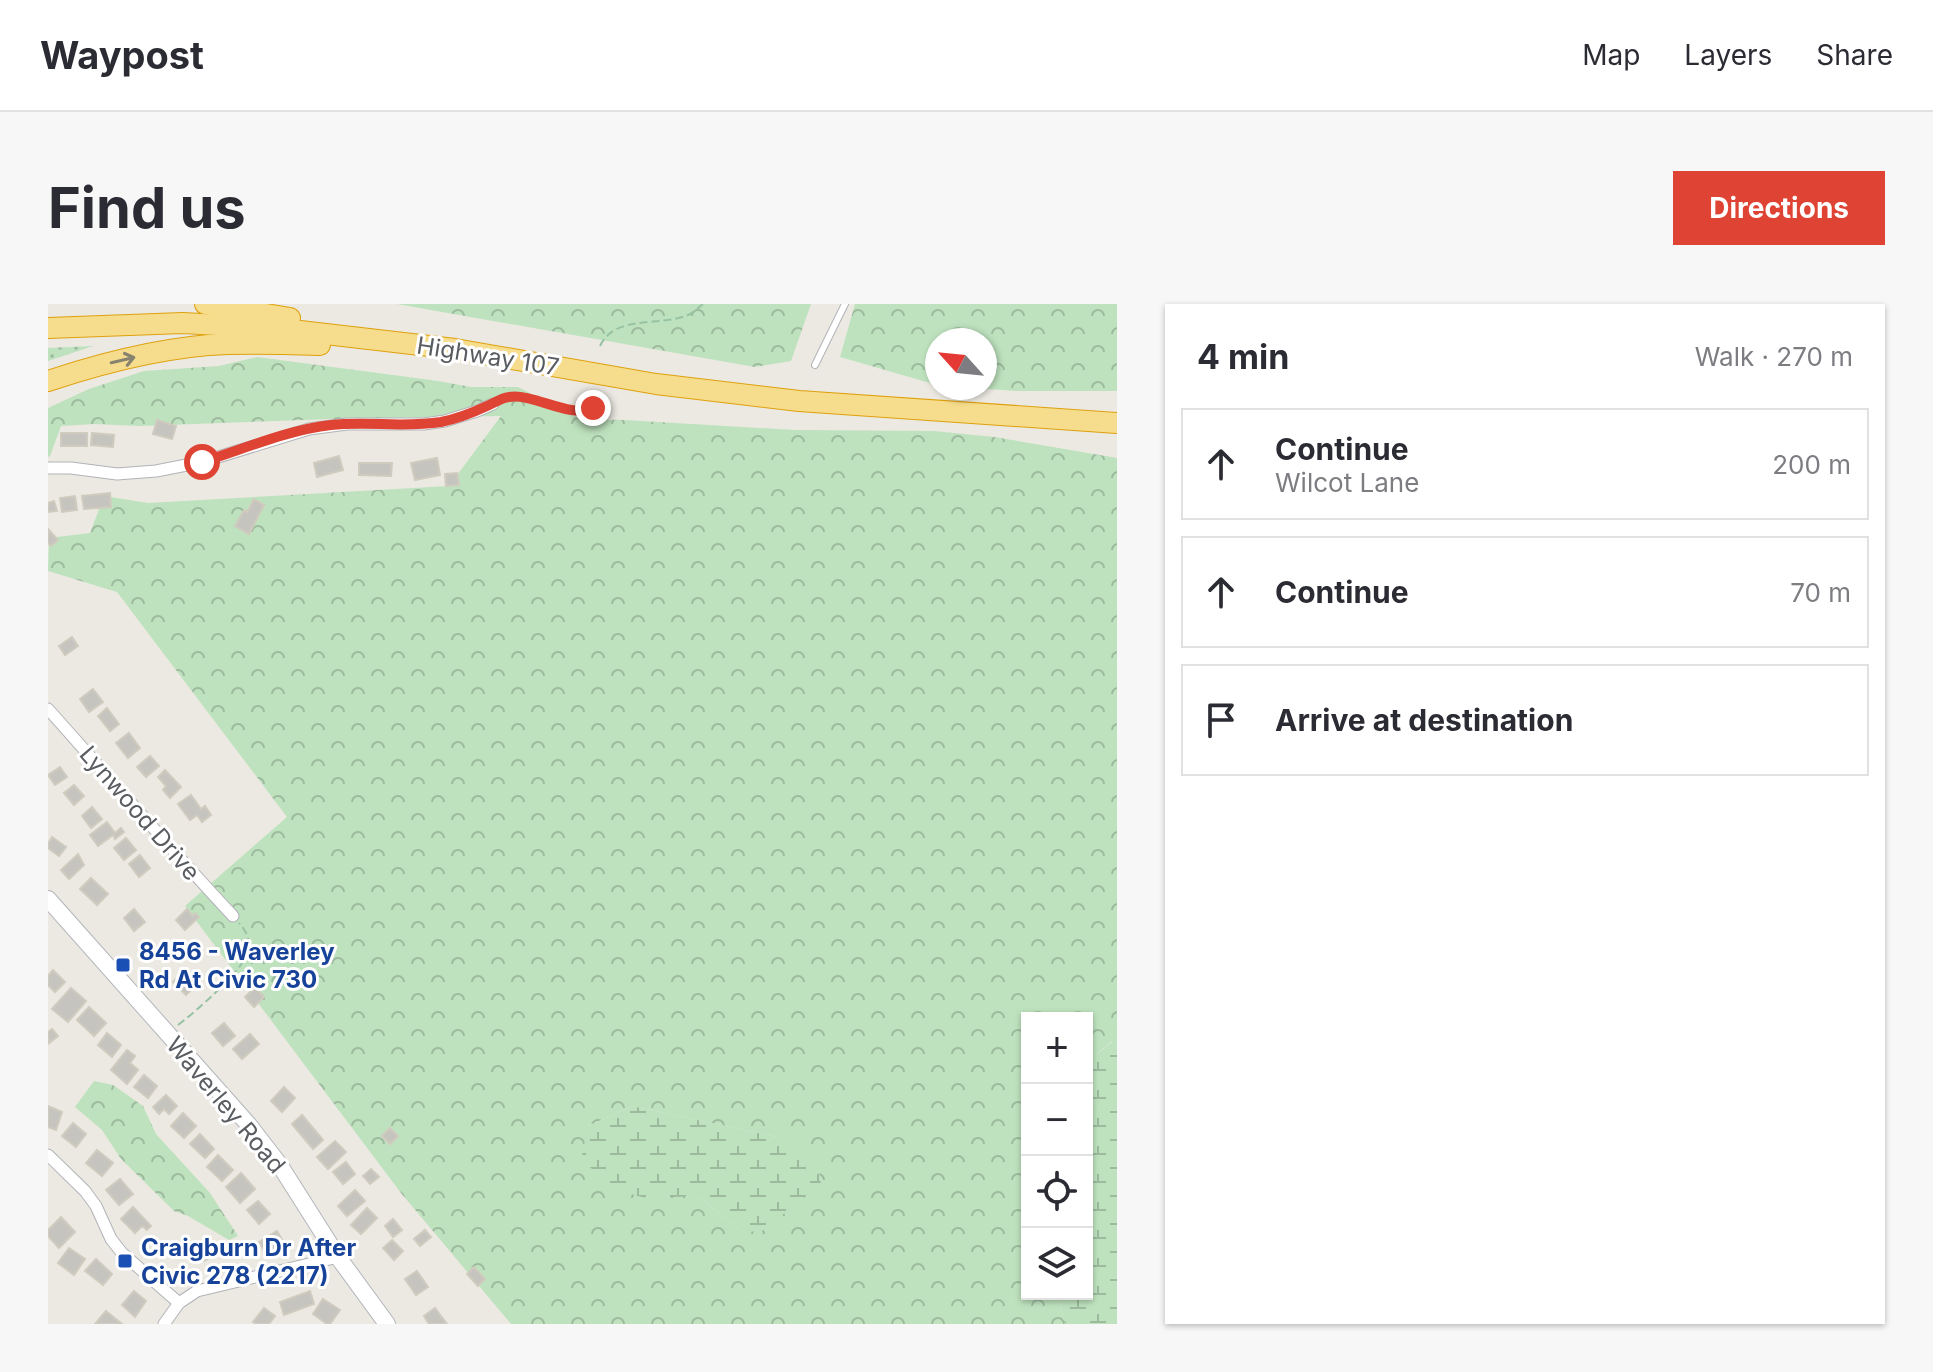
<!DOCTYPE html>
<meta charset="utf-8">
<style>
:root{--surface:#fff;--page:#f7f7f7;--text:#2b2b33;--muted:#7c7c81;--line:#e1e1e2;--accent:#de4334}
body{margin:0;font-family:Inter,sans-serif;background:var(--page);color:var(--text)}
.controls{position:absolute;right:24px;bottom:24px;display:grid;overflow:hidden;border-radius:0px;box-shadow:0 2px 6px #0004}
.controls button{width:72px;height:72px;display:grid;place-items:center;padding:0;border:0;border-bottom:2px solid var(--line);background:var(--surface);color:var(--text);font:40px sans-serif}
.compass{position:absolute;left:877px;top:24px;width:72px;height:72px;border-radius:50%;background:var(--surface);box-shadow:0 2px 6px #0004;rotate:297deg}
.stop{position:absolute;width:24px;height:24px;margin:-18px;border:6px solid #de4334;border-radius:50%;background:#fff}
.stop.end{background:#de4334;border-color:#fff;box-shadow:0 2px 8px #0008}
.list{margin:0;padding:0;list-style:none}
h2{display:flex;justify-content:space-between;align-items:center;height:104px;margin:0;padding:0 32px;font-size:34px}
h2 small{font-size:26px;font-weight:400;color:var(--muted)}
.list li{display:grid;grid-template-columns:52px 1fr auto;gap:24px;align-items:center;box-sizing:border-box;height:112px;margin:0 16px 16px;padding:0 16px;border:2px solid var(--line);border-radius:0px}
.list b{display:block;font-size:30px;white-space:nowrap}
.list p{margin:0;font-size:26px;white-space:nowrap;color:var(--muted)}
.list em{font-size:26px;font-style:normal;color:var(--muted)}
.icon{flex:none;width:44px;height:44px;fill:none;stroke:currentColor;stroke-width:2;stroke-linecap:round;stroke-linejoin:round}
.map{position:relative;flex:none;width:1069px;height:1020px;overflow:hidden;border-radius:0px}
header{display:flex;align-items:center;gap:48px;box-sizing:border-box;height:112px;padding:0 40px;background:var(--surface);border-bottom:2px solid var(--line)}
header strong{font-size:38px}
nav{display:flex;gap:44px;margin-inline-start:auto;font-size:28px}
.intro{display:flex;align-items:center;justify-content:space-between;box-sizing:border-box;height:192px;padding:0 48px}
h1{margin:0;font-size:56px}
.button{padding:20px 36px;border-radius:0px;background:var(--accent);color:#fff;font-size:28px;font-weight:700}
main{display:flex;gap:48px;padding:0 48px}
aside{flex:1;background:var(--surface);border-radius:0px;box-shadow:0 2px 6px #0004}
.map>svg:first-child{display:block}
</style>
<header>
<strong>Waypost</strong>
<nav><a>Map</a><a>Layers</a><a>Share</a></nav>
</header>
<div class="intro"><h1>Find us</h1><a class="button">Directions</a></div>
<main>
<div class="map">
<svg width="1069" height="1020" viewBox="0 0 1069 1020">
<defs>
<pattern id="green-dots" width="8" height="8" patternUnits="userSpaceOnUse" patternTransform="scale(2)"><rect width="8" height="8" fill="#bee2be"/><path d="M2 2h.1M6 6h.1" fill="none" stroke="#9dba9e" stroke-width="1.8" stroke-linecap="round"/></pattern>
<pattern id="forest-crowns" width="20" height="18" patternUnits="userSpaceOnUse" patternTransform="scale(2)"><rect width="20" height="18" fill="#bee2be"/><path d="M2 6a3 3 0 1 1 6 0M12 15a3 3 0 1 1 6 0" fill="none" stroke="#9dba9e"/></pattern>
<pattern id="wetland-marsh" width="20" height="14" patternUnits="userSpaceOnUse" patternTransform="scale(2)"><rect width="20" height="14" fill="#bee2be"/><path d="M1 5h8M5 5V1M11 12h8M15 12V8" fill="none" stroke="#9dba9e"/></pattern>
</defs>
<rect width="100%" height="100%" fill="#ebe9e1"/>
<!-- green -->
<path fill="url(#green-dots)" d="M45 42 0 57V44Z"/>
<!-- forest -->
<g fill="url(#forest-crowns)" fill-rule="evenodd">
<path d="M349 0H763L743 57 707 63Z"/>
<path d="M807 0H1069V87H969L926 84H937V36H889V81L792 53Z"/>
<path d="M209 53 390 77 423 83H470L532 115 576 116 748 126 886 127 946 133 1069 154V740L1064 737 1042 756 1045 831 1039 834V714H979V990H1009L1017 1020H463L353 889 137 602 239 513 69 288 0 267 1 234 42 229 56 192 100 199 401 182 453 112 282 115 92 122 46 120 13 122 2 152 0 153V104L41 85 96 67 171 62ZM584 802 734 834 694 928 650 892 540 822Z"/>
<path d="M46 777 65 781 95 802 108 830 162 889 190 932 181 936 140 912 126 907 73 855 54 826 27 803Z"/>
</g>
<!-- wetland -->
<g fill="url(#wetland-marsh)">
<path d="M1065 737 1069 740V1020H1017L1009 990H1039V834L1045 830 1042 756Z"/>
<path d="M584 802 734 834 770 861 773 880 714 927 694 928 650 892 597 894 570 886 533 856 540 822Z"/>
</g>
<!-- building -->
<g fill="#c6c4be" stroke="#d0cbbf" stroke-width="2">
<path d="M109 116 128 122 124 135 105 130Z"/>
<rect x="13" y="129" width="26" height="13"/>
<path d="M44 129 66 131 65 143 43 141Z"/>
<path d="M291 152 295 166 269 173 266 159Z"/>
<path d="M389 154 392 171 367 176 363 159Z"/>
<path d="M311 159H344L343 172 311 171Z"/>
<path d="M409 169 411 181 398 182 397 170Z"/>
<path d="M62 189 63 203 36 205 34 192Z"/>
<path d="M27 192 29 206 14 208 12 194Z"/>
<path d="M206 195 216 201 201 230 187 222 196 206 199 208Z"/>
<path d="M6 197 9 207 0 208V199Z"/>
<path d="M0 225 10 236 3 242 0 239Z"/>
<path d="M24 333 30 342 17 351 11 342Z"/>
<path d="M45 385 55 398 41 408 32 395Z"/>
<path d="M59 404 71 420 62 427 50 412Z"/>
<path d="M81 429 92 444 80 454 68 439Z"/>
<path d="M102 452 111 462 98 473 89 463Z"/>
<path d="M12 463 19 473 7 481 0 471Z"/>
<path d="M117 466 133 483 122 494 115 486 118 482 110 473Z"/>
<path d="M26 481 36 492 26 501 16 489Z"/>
<path d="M143 491 153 505 157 502 163 511 154 518 149 511 142 516 130 500Z"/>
<path d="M44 503 54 515 43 524 34 512Z"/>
<path d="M59 518 67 529 73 524 76 528 67 535 65 531 50 542 42 531Z"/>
<path d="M4 533 18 543 11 552 0 544V540Z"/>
<path d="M78 534 88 546 76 556 66 544Z"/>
<path d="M30 550 36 561 21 575 13 566Z"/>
<path d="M92 551 102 564 91 573 81 560Z"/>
<path d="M43 574 60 590 49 601 32 585Z"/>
<path d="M86 605 97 618 86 627 76 614Z"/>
<path d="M139 605 145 612 147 609 151 613 137 626 128 616Z"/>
<path d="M115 639 121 646 112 654 106 647Z"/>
<path d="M5 666 17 678 7 688 0 681V672Z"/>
<path d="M136 667 149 680 138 691 125 678Z"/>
<path d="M207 683 216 693 206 703 197 693Z"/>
<path d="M23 684 38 697 20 718 4 705Z"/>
<path d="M41 703 58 719 46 732 29 716Z"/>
<path d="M176 719 187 732 175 742 164 729Z"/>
<path d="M4 725 10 732 1 739 0 728Z"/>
<path d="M59 729 73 741 64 753 50 741Z"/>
<path d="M202 730 211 740 194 755 185 745Z"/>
<path d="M79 746 87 752 82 759 90 766 79 780 63 766Z"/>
<path d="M96 771 109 782 100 794 86 783Z"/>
<path d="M236 783 247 794 234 808 223 797Z"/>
<path d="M118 791 129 802 121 810 116 805 111 810 105 803Z"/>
<path d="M0 802 14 808 8 826 0 823Z"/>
<path d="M135 809 148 822 136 834 123 822Z"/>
<path d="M254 811 275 836 265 845 244 820Z"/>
<path d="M25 819 38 830 28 843 14 832Z"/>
<path d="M342 824 350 832 342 840 334 832Z"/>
<path d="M152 830 166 845 157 854 142 840Z"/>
<path d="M287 837 298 848 280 865 269 853Z"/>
<path d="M49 846 65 859 54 872 38 859Z"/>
<path d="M170 851 185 866 174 877 159 863Z"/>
<path d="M298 858 307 870 295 880 285 868Z"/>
<path d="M323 865 331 873 322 880 315 872Z"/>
<path d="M193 869 207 885 192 899 178 883Z"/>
<path d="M72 875 85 890 71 901 58 886Z"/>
<path d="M307 886 317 897 299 912 290 902Z"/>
<path d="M210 897 222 910 211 920 199 906Z"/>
<path d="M85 903 103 922 99 926 94 922 87 929 73 915Z"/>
<path d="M319 904 329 914 313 930 303 921Z"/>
<path d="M13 913 27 928 11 944 0 932V926Z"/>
<path d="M345 915 354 926 345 933 337 922Z"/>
<path d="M377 926 383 933 372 942 366 935Z"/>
<path d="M229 927 237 941 219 952 211 938Z"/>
<path d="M162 936 170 949 156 957 148 944Z"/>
<path d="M344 936 355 947 346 956 335 944Z"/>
<path d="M21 944 37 955 26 971 10 959Z"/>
<path d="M48 955 64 970 55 981 37 967Z"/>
<path d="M426 963 437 975 430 982 419 970Z"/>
<path d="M369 967 380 983 368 991 357 975Z"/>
<path d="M86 987 98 997 87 1013 74 1001Z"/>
<path d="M262 987 266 1000 236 1011 232 998Z"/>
<path d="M275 995 292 1006 282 1020H279L265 1010Z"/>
<path d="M216 1004 227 1012 221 1020H208L205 1018Z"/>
<path d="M387 1004 399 1020H381L376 1012Z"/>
<path d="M58 1007 74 1020H47Z"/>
</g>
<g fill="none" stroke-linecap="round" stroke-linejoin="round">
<defs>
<path id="lane" d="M767 61 797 0"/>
<g id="street">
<path d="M0 164H23L69 170 108 167 154 158 261 125 299 120H376L397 117 429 107 445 100"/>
<path d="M0 405C62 474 122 545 185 612"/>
<path d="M0 851 37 887 48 902 63 935 74 949 131 999"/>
<path d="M116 1020 131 999 149 987 290 953"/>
</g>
<path id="secondary" d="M0 595 200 820 231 860 290 953 339 1020"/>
<g id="highway">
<path d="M157 0 242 14"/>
<path d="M0 24 135 19 226 24 407 45 608 80 751 97 1069 119"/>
<path d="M0 77C57 58 119 42 180 40 210 39 241 40 272 41"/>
</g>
</defs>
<!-- lane casing -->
<use href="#lane" stroke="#b1b3b8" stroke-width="8"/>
<!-- street casing -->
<use href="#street" stroke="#b1b3b8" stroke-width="13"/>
<!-- secondary casing -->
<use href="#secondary" stroke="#b2b5bb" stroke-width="18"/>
<!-- highway casing -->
<use href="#highway" stroke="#dfa00d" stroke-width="22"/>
<!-- path -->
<g stroke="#98c2a4" stroke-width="2" stroke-dasharray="8 4" stroke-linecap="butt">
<path d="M552 42C567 10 612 23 640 11 645 9 650 4 655 0"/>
<path d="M453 96C481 84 519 116 545 104L547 99"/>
<path d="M130 721C142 712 153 702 164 692 183 673 217 646 191 619"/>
</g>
<!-- lane -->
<use href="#lane" stroke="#fff" stroke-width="6"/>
<!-- street -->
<use href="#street" stroke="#fff" stroke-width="11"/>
<!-- secondary -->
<use href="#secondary" stroke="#fff" stroke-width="16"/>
<!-- highway -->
<use href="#highway" stroke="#f6dd8d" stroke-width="20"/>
</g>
<!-- one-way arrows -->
<defs><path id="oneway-shaft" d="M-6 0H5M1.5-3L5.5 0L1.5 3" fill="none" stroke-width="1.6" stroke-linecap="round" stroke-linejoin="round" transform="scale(2)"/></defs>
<use stroke="#88836e" href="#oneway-shaft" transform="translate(75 56) rotate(-13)"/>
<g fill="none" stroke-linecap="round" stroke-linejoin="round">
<!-- route -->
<path stroke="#de4334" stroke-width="10" d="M154 158C196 145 239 126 283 121 319 117 356 124 393 118 408 115 424 109 439 102 446 99 453 94 461 93 486 89 522 115 545 104"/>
</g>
<!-- markers -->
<g fill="#1a4fb4" stroke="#fff" stroke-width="3">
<rect x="67" y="653" width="16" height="16" rx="4"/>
<rect x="69" y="949" width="16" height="16" rx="4"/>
</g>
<g text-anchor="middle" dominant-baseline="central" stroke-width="6" stroke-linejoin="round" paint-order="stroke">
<!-- street labels -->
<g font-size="24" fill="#595d61" stroke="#fff">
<text transform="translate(440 52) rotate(9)">Highway 107</text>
<text transform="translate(92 509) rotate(49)">Lynwood Drive</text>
<text transform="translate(178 801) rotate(50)">Waverley Road</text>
</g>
<!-- transit labels -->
<g font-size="24" font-weight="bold" fill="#164399" stroke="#fff" text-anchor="start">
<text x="91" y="647">8456 - Waverley<tspan x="91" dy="28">Rd At Civic 730</tspan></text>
<text x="93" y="943">Craigburn Dr After<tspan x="93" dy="28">Civic 278 (2217)</tspan></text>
</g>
</g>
</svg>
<div class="controls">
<button>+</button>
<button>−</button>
<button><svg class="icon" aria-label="locate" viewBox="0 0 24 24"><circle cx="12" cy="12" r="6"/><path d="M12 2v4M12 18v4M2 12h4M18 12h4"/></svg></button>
<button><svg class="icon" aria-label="layers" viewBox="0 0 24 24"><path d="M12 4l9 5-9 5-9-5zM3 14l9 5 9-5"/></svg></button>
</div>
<svg class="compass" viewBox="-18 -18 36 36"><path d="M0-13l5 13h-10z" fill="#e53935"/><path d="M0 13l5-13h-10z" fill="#7c7c81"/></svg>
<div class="stop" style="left:154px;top:158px"></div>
<div class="stop end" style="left:545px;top:104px"></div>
</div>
<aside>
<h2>4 min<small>Walk · 270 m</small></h2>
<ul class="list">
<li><svg class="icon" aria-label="ahead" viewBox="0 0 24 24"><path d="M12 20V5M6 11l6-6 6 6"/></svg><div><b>Continue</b><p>Wilcot Lane</p></div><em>200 m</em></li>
<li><svg class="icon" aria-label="ahead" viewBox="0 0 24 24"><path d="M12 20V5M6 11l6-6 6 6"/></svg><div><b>Continue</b></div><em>70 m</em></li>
<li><svg class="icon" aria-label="arrive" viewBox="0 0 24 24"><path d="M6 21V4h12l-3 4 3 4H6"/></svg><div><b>Arrive at destination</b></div></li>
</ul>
</aside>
</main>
